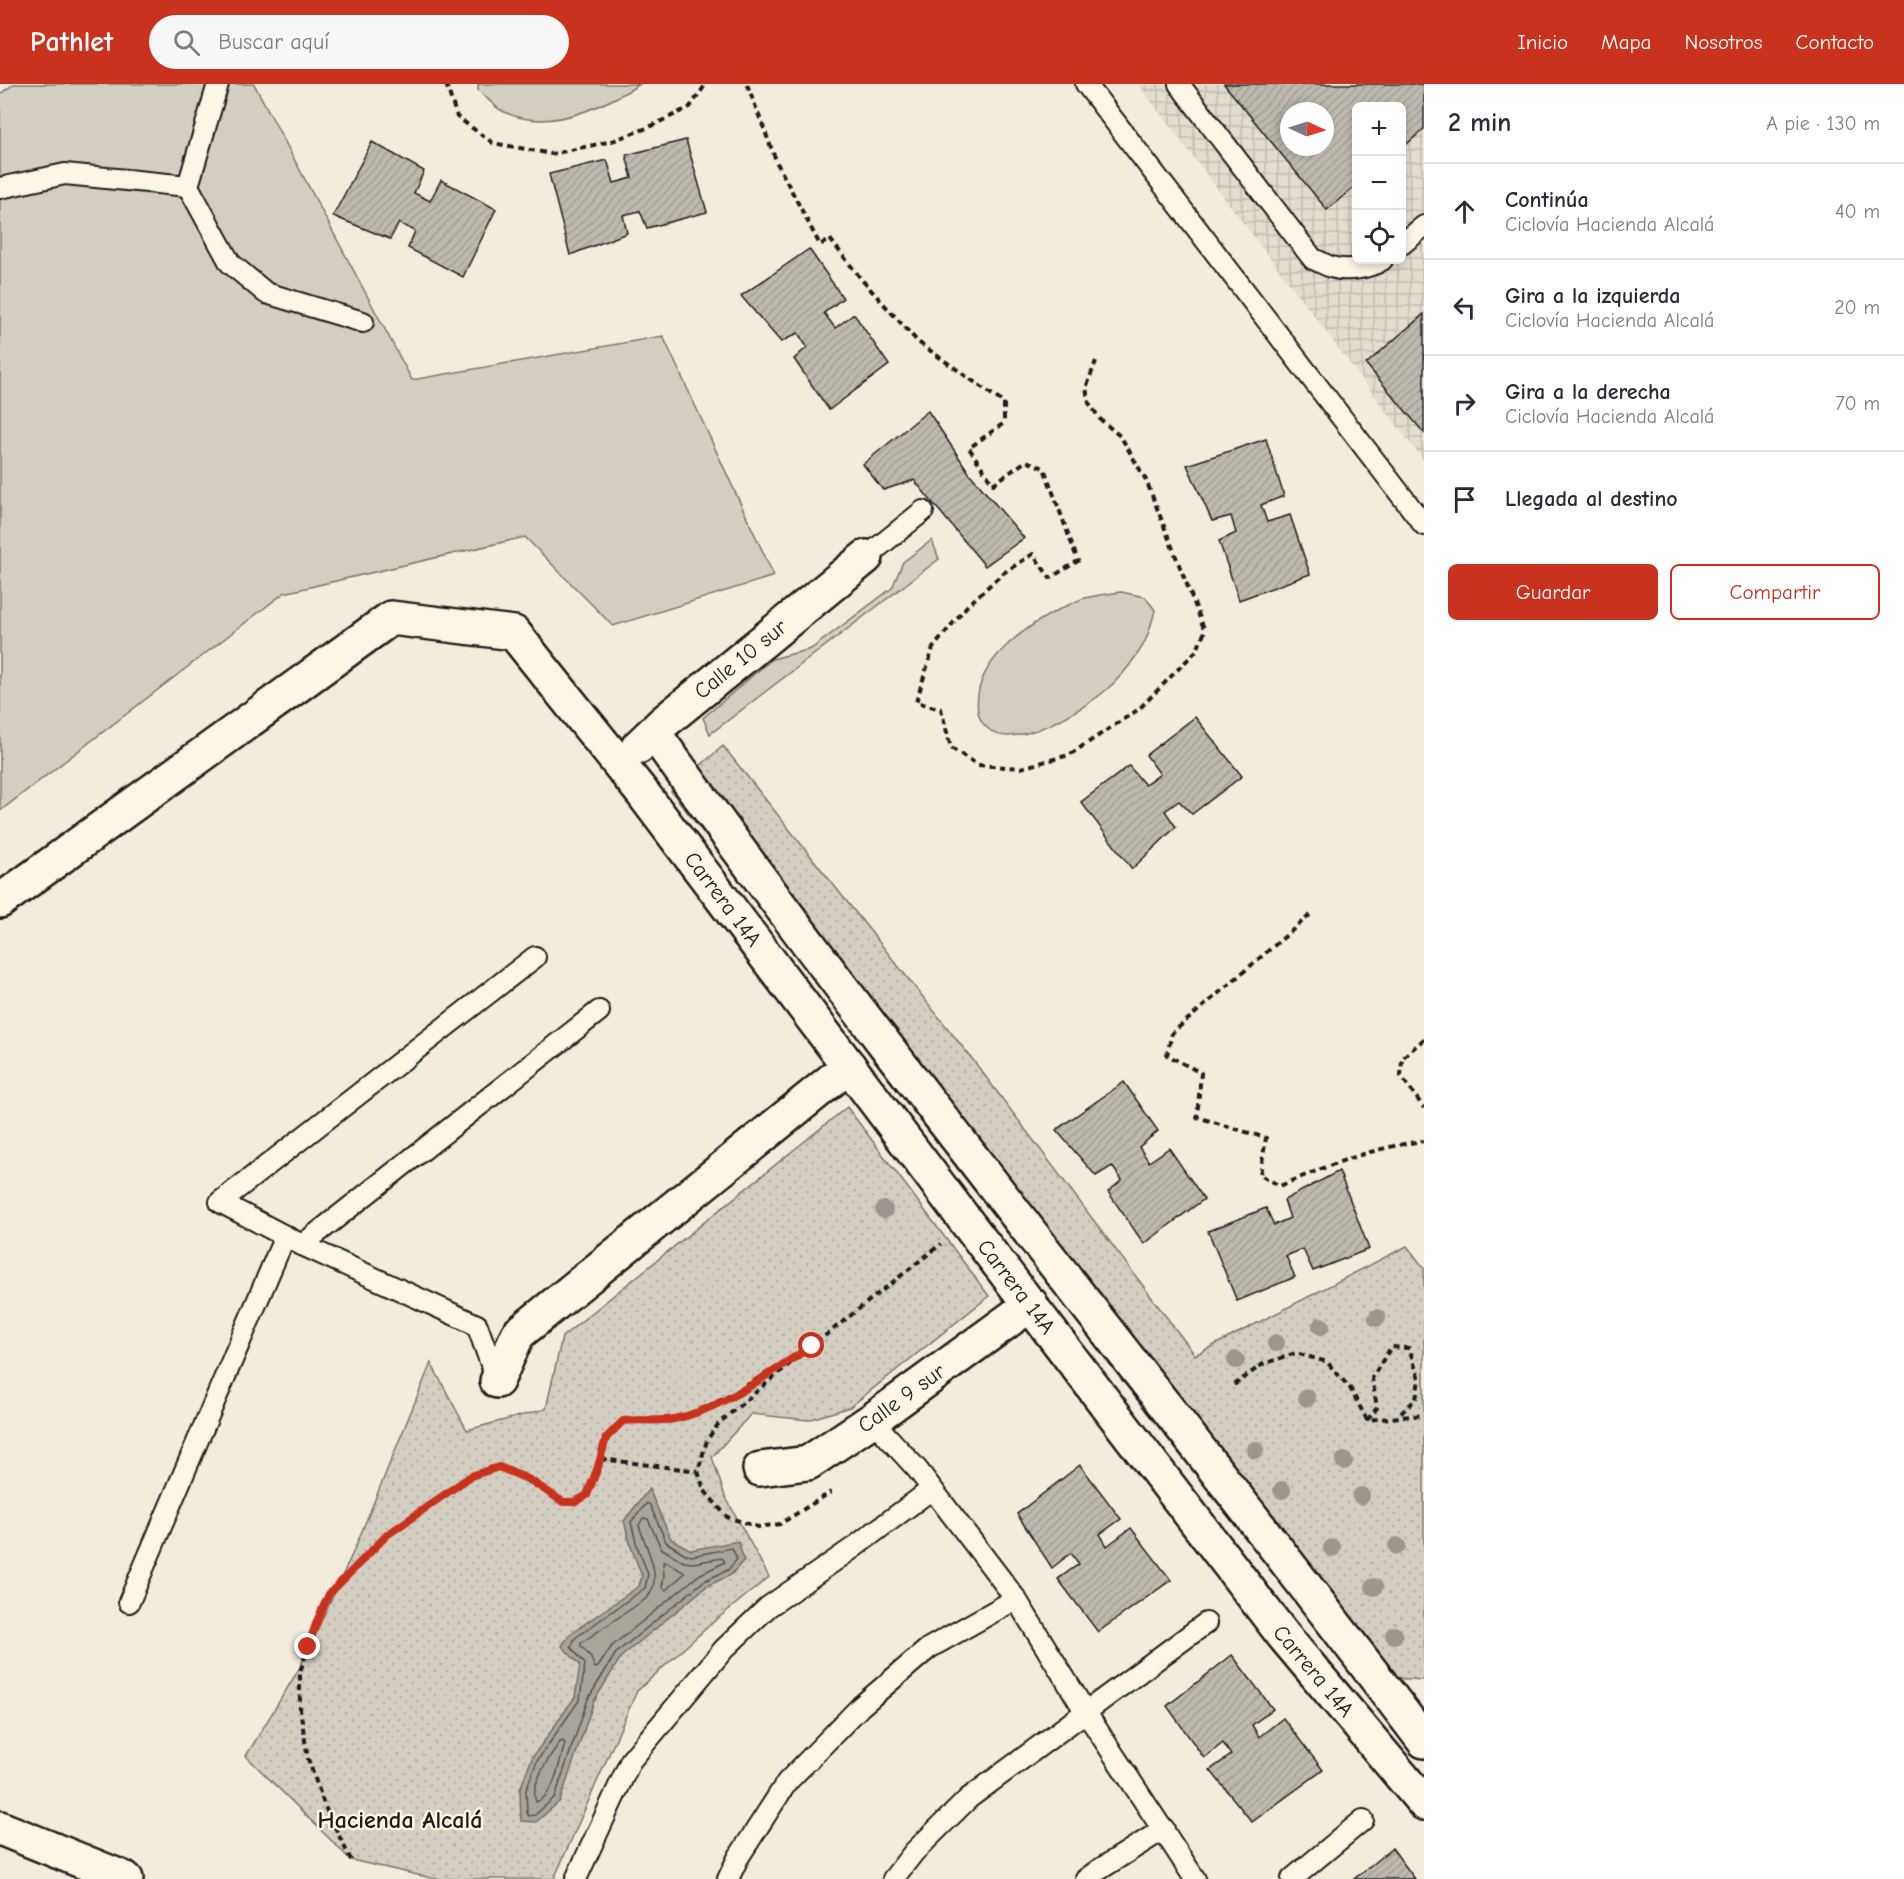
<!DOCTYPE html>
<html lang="es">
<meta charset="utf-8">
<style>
:root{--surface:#fff;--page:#f7f7f7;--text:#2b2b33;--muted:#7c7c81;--line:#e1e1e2;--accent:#c8321e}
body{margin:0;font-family:"Comic Neue",sans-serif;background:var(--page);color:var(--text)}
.controls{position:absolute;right:18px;top:18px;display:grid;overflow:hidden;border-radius:9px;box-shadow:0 3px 9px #0003}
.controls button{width:54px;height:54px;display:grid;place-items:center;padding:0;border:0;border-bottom:2px solid var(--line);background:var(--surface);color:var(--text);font:30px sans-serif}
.compass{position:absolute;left:1280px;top:18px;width:54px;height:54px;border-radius:50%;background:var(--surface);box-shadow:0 3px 9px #0003;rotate:94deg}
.stop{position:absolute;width:18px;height:18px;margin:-14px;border:4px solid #c8321e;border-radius:50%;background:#fff}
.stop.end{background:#c8321e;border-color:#fff;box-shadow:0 2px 6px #0008}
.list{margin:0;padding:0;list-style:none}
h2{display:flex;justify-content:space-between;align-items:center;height:78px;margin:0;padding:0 24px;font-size:26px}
h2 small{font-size:20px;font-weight:400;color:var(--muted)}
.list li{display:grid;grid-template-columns:39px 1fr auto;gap:18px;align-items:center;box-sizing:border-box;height:96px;padding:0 24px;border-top:2px solid var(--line)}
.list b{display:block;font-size:22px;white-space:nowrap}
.list p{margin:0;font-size:20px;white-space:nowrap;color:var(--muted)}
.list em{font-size:20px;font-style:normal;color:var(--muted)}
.actions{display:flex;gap:12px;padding:18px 24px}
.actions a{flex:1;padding:14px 0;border:2px solid var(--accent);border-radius:9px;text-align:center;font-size:21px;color:var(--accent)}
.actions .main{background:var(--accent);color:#fff}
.icon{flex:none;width:33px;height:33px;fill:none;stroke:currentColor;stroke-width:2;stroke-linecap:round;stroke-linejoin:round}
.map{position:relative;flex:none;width:1424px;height:1795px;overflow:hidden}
header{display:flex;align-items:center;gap:36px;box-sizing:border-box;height:84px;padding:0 30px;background:var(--accent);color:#fff}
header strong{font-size:28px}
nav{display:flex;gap:33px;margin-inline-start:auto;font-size:21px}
.search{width:420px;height:54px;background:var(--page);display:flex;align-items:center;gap:15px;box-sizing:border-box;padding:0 21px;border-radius:33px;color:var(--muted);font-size:22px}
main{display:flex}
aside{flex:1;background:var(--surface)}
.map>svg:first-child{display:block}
</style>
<header>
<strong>Pathlet</strong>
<div class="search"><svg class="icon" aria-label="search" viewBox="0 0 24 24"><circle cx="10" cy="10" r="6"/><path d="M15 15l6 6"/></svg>Buscar aquí</div>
<nav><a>Inicio</a><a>Mapa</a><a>Nosotros</a><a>Contacto</a></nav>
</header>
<main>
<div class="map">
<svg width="1424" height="1795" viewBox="0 0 1424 1795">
<defs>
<pattern id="industrial-grid" width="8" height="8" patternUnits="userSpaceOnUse" patternTransform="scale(1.5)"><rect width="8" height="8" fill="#e3ddcf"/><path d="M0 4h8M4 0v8" fill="none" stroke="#c2bdb1"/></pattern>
<pattern id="park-dots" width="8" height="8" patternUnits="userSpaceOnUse" patternTransform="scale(1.5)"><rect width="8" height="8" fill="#d3cec1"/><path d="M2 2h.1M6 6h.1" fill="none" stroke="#b5b0a5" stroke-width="1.8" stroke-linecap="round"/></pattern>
<pattern id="building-hatch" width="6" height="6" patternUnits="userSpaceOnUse" patternTransform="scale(1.5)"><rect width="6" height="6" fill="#beb9ae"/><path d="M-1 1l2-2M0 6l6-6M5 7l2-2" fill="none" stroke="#a39e95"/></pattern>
</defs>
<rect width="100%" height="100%" fill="#f3ecdd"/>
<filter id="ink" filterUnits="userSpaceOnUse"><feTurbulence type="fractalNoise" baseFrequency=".0167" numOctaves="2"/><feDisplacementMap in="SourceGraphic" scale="12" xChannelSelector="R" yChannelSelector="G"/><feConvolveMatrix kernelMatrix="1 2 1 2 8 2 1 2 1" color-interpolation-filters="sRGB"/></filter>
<g filter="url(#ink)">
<!-- industrial -->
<path fill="url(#industrial-grid)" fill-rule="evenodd" d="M1138 0H1424V377ZM1356 22H1402V176H1356ZM1289 27H1325V63H1289Z"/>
<!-- green -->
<g fill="#d3cec1" stroke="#78756e" stroke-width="1.5">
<path d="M14 0H254L412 296 663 252 774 492 613 542 525 453 284 509 0 727V10Z"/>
<path d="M478 0H640C601 24 543 52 499 25 492 20 485 12 478 6Z"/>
<path d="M932 456 939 475 710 650 703 634 772 575 811 565 892 504 903 478Z"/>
<path d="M1121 508 1145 513 1155 526C1151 542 1147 558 1136 572 1128 584 1117 597 1106 606 1086 624 1016 666 991 647 978 638 976 627 978 611 983 571 1031 539 1064 523 1071 520 1078 516 1085 514 1097 511 1109 510 1121 508Z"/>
</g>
<!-- park -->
<g fill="url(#park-dots)" stroke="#78756e" stroke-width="1.5">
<path d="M723 662 973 976 1195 1271 1407 1162 1424 1184V1596L1395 1594 1372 1613 671 707Z"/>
<path d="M847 1023 989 1212 850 1323 808 1336 751 1330 712 1373 725 1412 769 1493 711 1540 637 1607 554 1795H436L351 1776 246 1672 299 1585 355 1464 431 1279 467 1346 546 1325 562 1253Z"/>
</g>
<!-- water -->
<path fill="#aaa59b" stroke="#716e68" stroke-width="1.5" d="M649 1405 671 1455 691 1466 738 1457 744 1476 731 1491 707 1502 621 1573 594 1617 560 1717 536 1738 521 1737 520 1705 532 1674 575 1613 580 1581 562 1562 570 1550 639 1502 642 1492 631 1463 624 1437Z"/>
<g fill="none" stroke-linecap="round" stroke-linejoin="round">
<!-- shore -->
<g stroke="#55534f" stroke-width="1.5">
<path d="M647 1419 650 1421 666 1458 687 1471 692 1472 732 1464 737 1475 728 1486 704 1497 616 1569 588 1615 555 1713 535 1731 529 1732 527 1729 526 1706 537 1677 580 1615 585 1580 571 1563 575 1554 645 1504 648 1490 637 1462 631 1438Z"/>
<path d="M643 1434 648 1435 661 1464 684 1478 693 1479 722 1474 725 1478 699 1491 612 1562 598 1583 595 1584 590 1572 581 1562V1559L647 1514C665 1494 645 1463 639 1441Z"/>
<path d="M663 1478H667L685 1489 666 1506 662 1503 664 1493Z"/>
<path d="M563 1657 565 1660C559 1678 555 1712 536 1718 529 1701 550 1672 560 1658Z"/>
</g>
</g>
<!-- building -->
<g fill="url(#building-hatch)" stroke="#1c1c1c" stroke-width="1.5" fill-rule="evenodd">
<path d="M1224 0H1424V45L1402 64V22H1356V101L1327 126ZM1289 27H1325V63H1289Z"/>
<path d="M686 56 707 128 647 144 640 127 623 131 627 149 570 171 549 90 607 76 614 99 632 94 626 71Z"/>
<path d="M372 58 424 87 414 109 430 117 441 96 496 125 463 193 408 164 415 147 399 139 390 155 333 132Z"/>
<path d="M809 165 843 214 824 229 835 244 854 230 889 281 829 326 794 275 807 263 798 249 781 258 741 212Z"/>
<path d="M1424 230V349L1366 280Z"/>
<path d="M928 327 970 390 1024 454 985 482 914 396 883 406 863 380Z"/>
<path d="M1266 355 1284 412 1261 421 1267 438 1290 431 1310 490 1239 516 1219 457 1236 449 1231 432 1212 437 1187 381Z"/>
<path d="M1195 633 1242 692 1192 730 1179 717 1165 727 1176 743 1132 785 1081 718 1129 682 1145 701 1160 690 1146 671Z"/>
<path d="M1124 998 1158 1047 1139 1063 1149 1078 1169 1064 1204 1115 1144 1160 1108 1108 1122 1096 1112 1082 1096 1092 1056 1046Z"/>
<path d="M1339 1087 1369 1165 1313 1187 1303 1165 1286 1172 1295 1193 1237 1217 1208 1147 1266 1124 1274 1141 1290 1134 1284 1116Z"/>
<path d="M1080 1381 1121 1435 1100 1450 1107 1462 1131 1444 1171 1496 1098 1548 1058 1495 1079 1480 1071 1469 1052 1484 1017 1430Z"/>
<path d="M1232 1571 1273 1625 1252 1641 1259 1653 1283 1634 1323 1686 1252 1738 1210 1686 1231 1671 1223 1659 1204 1674 1167 1622Z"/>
<path d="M1392 1764 1415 1795H1354Z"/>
</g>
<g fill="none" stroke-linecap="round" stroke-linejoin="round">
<defs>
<g id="lane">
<path d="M218 0 188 102 230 179 266 209 363 238"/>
<path d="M1086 0 1424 441"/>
<path d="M1179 0 1313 175C1319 177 1325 181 1331 183 1346 188 1370 184 1382 176"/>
<path d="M0 104 65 90 188 102"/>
<path d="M1402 160 1424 142"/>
<path d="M866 473 923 427"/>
<path d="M302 1161 599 927"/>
<path d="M497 1297 477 1241 302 1161 220 1118 535 873"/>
<path d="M872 1336 917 1385 1016 1515 1085 1627 1195 1795"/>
<path d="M129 1518 285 1152"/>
<path d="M576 1795 631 1676 724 1565 768 1523 853 1464 932 1405"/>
<path d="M728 1795 738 1774 787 1698 861 1622 929 1564 1016 1515"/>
<path d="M893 1795 914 1768 969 1714 1206 1539"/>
<path d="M1086 1795 1097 1787 1164 1745"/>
<path d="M1292 1795 1363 1736"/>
</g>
<g id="street">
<path d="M654 649C900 993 1169 1320 1424 1657"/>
<path id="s1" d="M638 663 664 638 866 473"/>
<path id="s2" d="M0 817 391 534 514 549 644 711 968 1140 1283 1551 1424 1719"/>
<path d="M497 1297 518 1250 849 982"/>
<path id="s3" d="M760 1385 808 1379 872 1336 1031 1220"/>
<path d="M0 1744 126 1795"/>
</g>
</defs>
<!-- lane casing -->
<use href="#lane" stroke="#1c1c1c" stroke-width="24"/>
<!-- street casing -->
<use href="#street" stroke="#1c1c1c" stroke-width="38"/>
<!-- path -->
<g stroke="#1c1c1c" stroke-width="4" stroke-dasharray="6 4.5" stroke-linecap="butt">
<path d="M446 0 457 33 493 59 552 70 612 57 647 44 690 23 706 0"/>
<path d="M747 0 777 79 820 161 830 155 862 196 918 258 1004 319V339L969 364 993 400 1026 377 1044 384 1078 477 1050 494 1033 470 1002 490 966 523 933 564 916 618 941 625 951 664 978 681 1021 684 1069 671 1139 625 1197 566 1205 547 1146 396 1121 353 1100 335 1089 319 1086 304 1096 277"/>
<path d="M1310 831 1172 949 1167 971 1201 989 1197 1033 1266 1054 1260 1091 1280 1102C1327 1082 1373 1063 1424 1057"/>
<path d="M1424 955 1402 974 1401 992 1424 1024"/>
<path d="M799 1272 719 1339 707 1356 698 1387 704 1406 727 1433 758 1443 780 1440 831 1408"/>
<path d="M1234 1301 1263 1280 1296 1269 1327 1278 1350 1304 1367 1336 1424 1331"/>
<path d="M1367 1336 1377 1324 1372 1294 1391 1263 1409 1264 1419 1295 1416 1315 1397 1333"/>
<path d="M601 1375 698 1387"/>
<path d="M351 1776 325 1723 308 1675 300 1625V1588L317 1537 329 1511 387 1451 471 1392 488 1385 499 1383 509 1386 563 1417 575 1418 587 1411 599 1383 606 1354 623 1337 635 1335 671 1336 691 1331 737 1308 812 1262 941 1160"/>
</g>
<!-- lane -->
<use href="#lane" stroke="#fcf5e5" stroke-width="20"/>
<!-- street -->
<use href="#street" stroke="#fcf5e5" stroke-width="33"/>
</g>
<!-- trees -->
<g fill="#9b978e">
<circle cx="884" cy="1126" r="9"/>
<circle cx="1377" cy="1234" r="9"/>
<circle cx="1321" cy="1242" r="9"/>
<circle cx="1276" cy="1259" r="9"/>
<circle cx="1236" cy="1276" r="9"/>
<circle cx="1307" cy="1314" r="9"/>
<circle cx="1255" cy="1366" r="9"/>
<circle cx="1344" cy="1377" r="9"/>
<circle cx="1282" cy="1406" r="9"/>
<circle cx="1361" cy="1412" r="9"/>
<circle cx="1397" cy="1462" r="9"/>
<circle cx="1332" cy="1464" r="9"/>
<circle cx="1374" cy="1503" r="9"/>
<circle cx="1394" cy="1551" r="9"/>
</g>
</g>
<g fill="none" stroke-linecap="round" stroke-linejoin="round" filter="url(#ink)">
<!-- route -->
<path stroke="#c8321e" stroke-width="8" d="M308 1563 317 1537 329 1510 387 1451 471 1392 499 1383 530 1396 563 1418H575L587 1411 598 1383 606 1354 623 1337C640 1335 657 1338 674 1335 722 1326 770 1288 812 1262"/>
</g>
<g text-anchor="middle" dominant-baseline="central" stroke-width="5" stroke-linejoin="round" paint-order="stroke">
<!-- street labels -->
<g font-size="22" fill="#1c1c1c" stroke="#fcf5e5">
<text stroke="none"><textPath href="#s1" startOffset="135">Calle 10 sur</textPath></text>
<text stroke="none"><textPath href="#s2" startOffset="945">Carrera 14A</textPath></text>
<text stroke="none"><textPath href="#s2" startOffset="1431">Carrera 14A</textPath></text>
<text stroke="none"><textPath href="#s3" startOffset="162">Calle 9 sur</textPath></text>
<text stroke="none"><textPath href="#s2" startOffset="1917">Carrera 14A</textPath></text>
</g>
<!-- neighbourhood labels -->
<g font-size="24" font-weight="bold" fill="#1c1c1c" stroke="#fcf5e5">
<text x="400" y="1736">Hacienda Alcalá</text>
</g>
</g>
</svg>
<div class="controls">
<button>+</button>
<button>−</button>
<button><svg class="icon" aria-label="locate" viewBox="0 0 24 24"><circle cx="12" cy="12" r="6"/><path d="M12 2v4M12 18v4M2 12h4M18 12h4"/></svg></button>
</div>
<svg class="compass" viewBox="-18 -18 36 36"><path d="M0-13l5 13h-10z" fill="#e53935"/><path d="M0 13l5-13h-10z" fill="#7c7c81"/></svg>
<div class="stop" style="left:812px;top:1262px"></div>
<div class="stop end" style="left:308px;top:1563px"></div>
</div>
<aside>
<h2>2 min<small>A pie · 130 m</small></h2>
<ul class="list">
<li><svg class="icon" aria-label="ahead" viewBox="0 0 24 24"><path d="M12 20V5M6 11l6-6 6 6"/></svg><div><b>Continúa</b><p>Ciclovía Hacienda Alcalá</p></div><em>40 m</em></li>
<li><svg class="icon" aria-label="left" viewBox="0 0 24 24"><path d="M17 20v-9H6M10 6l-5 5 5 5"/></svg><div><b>Gira a la izquierda</b><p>Ciclovía Hacienda Alcalá</p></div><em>20 m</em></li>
<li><svg class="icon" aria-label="right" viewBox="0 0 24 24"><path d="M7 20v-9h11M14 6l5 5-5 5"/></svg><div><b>Gira a la derecha</b><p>Ciclovía Hacienda Alcalá</p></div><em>70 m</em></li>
<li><svg class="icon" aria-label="arrive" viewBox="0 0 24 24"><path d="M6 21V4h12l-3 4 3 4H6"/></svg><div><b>Llegada al destino</b></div></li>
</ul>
<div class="actions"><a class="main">Guardar</a><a>Compartir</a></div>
</aside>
</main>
